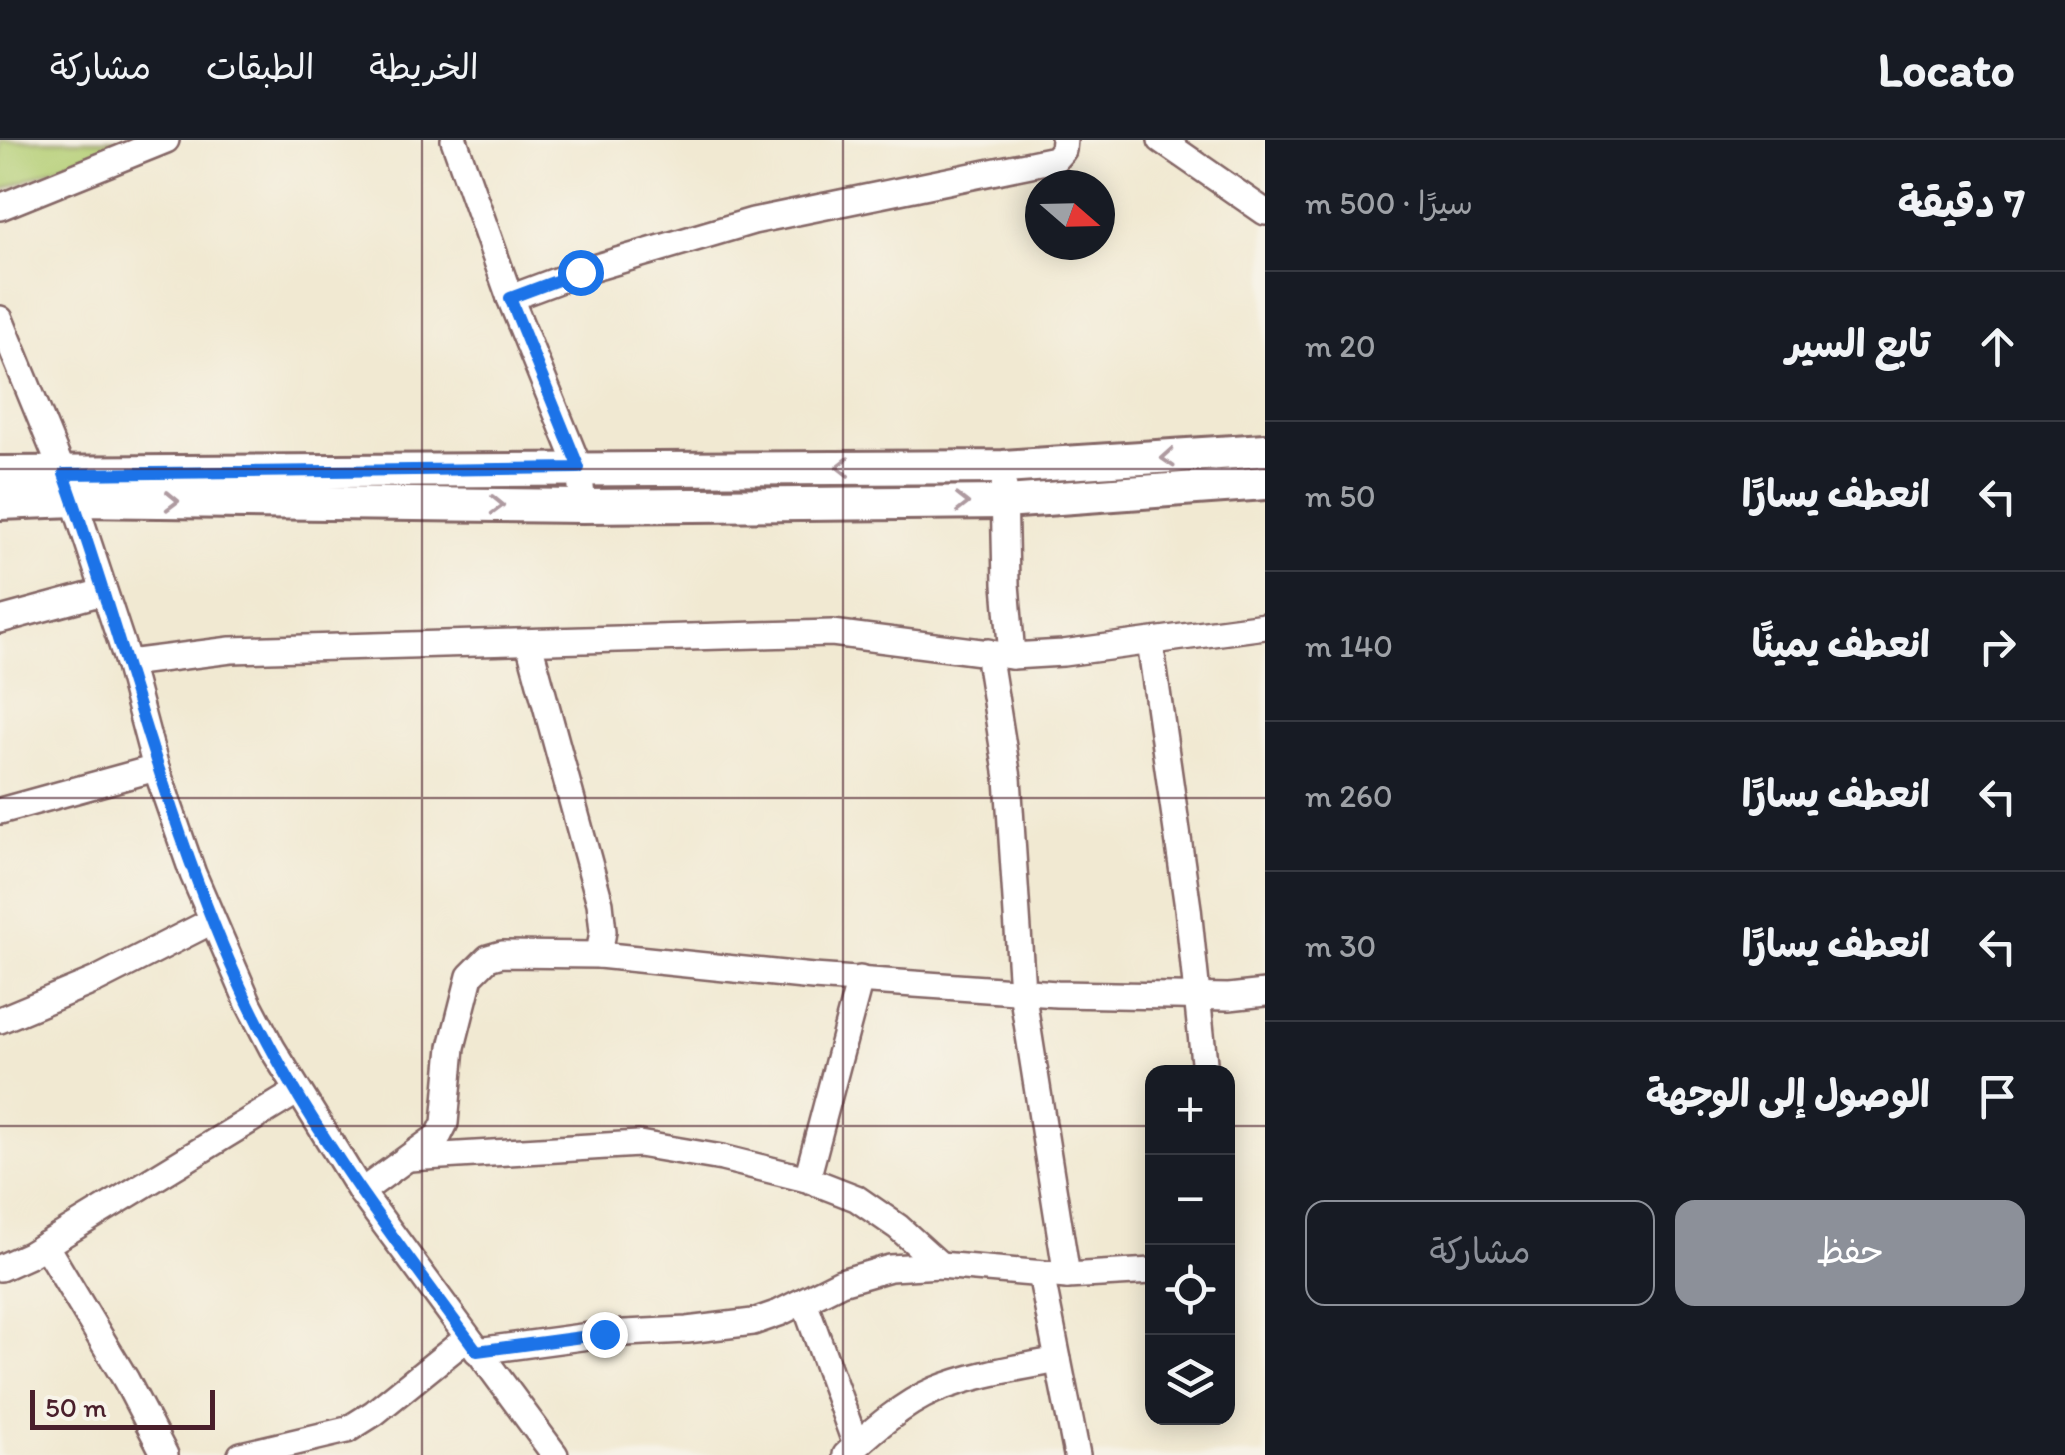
<!DOCTYPE html>
<html lang="ar">
<meta charset="utf-8">
<style>
:root{--surface:#171b24;--page:#242831;--text:#f1f3f6;--muted:#9ea1a6;--line:#363941;--accent:#8c9099}
body{margin:0;font-family:Itim,"Playpen Sans Arabic",sans-serif;background:var(--page);color:var(--text);direction:rtl}
.controls{position:absolute;right:30px;bottom:30px;display:grid;overflow:hidden;border-radius:20px;box-shadow:0 5px 25px #0003}
.controls button{width:90px;height:90px;display:grid;place-items:center;padding:0;border:0;border-bottom:2px solid var(--line);background:var(--surface);color:var(--text);font:50px sans-serif}
.compass{position:absolute;left:1025px;top:30px;width:90px;height:90px;border-radius:50%;background:var(--surface);box-shadow:0 5px 25px #0003;rotate:110deg}
.scale{position:absolute;left:30px;bottom:25px;width:185px;box-sizing:border-box;padding-left:10px;border:5px solid #4a1f2b;border-top:0;font-size:28px;line-height:35px;white-space:nowrap;color:#4a1f2b;-webkit-text-stroke:8px #f7f3e8;paint-order:stroke}
.stop{position:absolute;width:30px;height:30px;margin:-22px;border:8px solid #1a73e8;border-radius:50%;background:#fff}
.stop.end{background:#1a73e8;border-color:#fff;box-shadow:0 2px 10px #0008}
.list{margin:0;padding:0;list-style:none}
h2{display:flex;justify-content:space-between;align-items:center;height:130px;margin:0;padding:0 40px;font-size:42px}
h2 small{font-size:32px;font-weight:400;color:var(--muted)}
.list li{display:grid;grid-template-columns:65px 1fr auto;gap:30px;align-items:center;box-sizing:border-box;height:150px;padding:0 40px;border-top:2px solid var(--line)}
.list b{display:block;font-size:38px;white-space:nowrap}
.list em{font-size:32px;font-style:normal;color:var(--muted)}
.actions{display:flex;gap:20px;padding:30px 40px}
.actions a{flex:1;padding:22px 0;border:2px solid var(--accent);border-radius:20px;text-align:center;font-size:35px;color:var(--accent)}
.actions .main{background:var(--accent);color:#fff}
.icon{flex:none;width:55px;height:55px;fill:none;stroke:currentColor;stroke-width:2;stroke-linecap:round;stroke-linejoin:round}
.map{position:relative;flex:none;width:1265px;height:1315px;overflow:hidden;direction:ltr}
header{display:flex;align-items:center;gap:60px;box-sizing:border-box;height:140px;padding:0 50px;background:var(--surface);border-bottom:2px solid var(--line)}
header strong{font-size:48px}
nav{display:flex;gap:55px;margin-inline-start:auto;font-size:35px}
main{display:flex}
aside{flex:1;background:var(--surface)}
.map>svg:first-child{display:block}
</style>
<header>
<strong>Locato</strong>
<nav><a>الخريطة</a><a>الطبقات</a><a>مشاركة</a></nav>
</header>
<main>
<aside>
<h2>7 دقيقة<small>سيرًا · 500 m</small></h2>
<ul class="list">
<li><svg class="icon" aria-label="ahead" viewBox="0 0 24 24"><path d="M12 20V5M6 11l6-6 6 6"/></svg><div><b>تابع السير</b></div><em>20 m</em></li>
<li><svg class="icon" aria-label="left" viewBox="0 0 24 24"><path d="M17 20v-9H6M10 6l-5 5 5 5"/></svg><div><b>انعطف يسارًا</b></div><em>50 m</em></li>
<li><svg class="icon" aria-label="right" viewBox="0 0 24 24"><path d="M7 20v-9h11M14 6l5 5-5 5"/></svg><div><b>انعطف يمينًا</b></div><em>140 m</em></li>
<li><svg class="icon" aria-label="left" viewBox="0 0 24 24"><path d="M17 20v-9H6M10 6l-5 5 5 5"/></svg><div><b>انعطف يسارًا</b></div><em>260 m</em></li>
<li><svg class="icon" aria-label="left" viewBox="0 0 24 24"><path d="M17 20v-9H6M10 6l-5 5 5 5"/></svg><div><b>انعطف يسارًا</b></div><em>30 m</em></li>
<li><svg class="icon" aria-label="arrive" viewBox="0 0 24 24"><path d="M6 21V4h12l-3 4 3 4H6"/></svg><div><b>الوصول إلى الوجهة</b></div></li>
</ul>
<div class="actions"><a class="main">حفظ</a><a>مشاركة</a></div>
</aside>
<div class="map">
<svg width="1265" height="1315" viewBox="0 0 1265 1315">
<rect width="100%" height="100%" fill="#f7f3e8"/>
<filter id="ink" filterUnits="userSpaceOnUse"><feTurbulence type="fractalNoise" baseFrequency=".01" numOctaves="2"/><feDisplacementMap in="SourceGraphic" scale="20" xChannelSelector="R" yChannelSelector="G"/><feConvolveMatrix kernelMatrix="1 2 1 2 8 2 1 2 1" color-interpolation-filters="sRGB"/></filter>
<filter id="wash" filterUnits="userSpaceOnUse"><feTurbulence type="fractalNoise" baseFrequency=".0048" numOctaves="4" result="noise"/><feDisplacementMap in="SourceGraphic" scale="40" xChannelSelector="R" yChannelSelector="G"/><feGaussianBlur stdDeviation="2.25" result="paint"/><feColorMatrix in="noise" values="0 0 0 0 0 0 0 0 0 0 0 0 0 0 0 0 0 1.4 0 .05"/><feComposite in="paint" operator="in"/></filter>
<g filter="url(#wash)">
<rect width="100%" height="100%" fill="#f1e9d2"/>
<!-- garden -->
<path fill="#b3ce73" stroke="#7e764f" stroke-width="2.5" d="M0 0H126L0 51Z"/>
</g>
<g filter="url(#ink)">
<g fill="none" stroke-linecap="round" stroke-linejoin="round">
<defs>
<g id="minor">
<path d="M454 0 510 158 579 328 583 366"/>
<path d="M1161 0 1265 72"/>
<path d="M0 67 166 0"/>
<path d="M510 158 580 132 753 81 1055 19 1063 10 1064 0"/>
<path d="M0 179 74 360 128 523 156 628 193 734 249 864 272 908 361 1052 555 1315"/>
<path d="M1004 347 1006 444 1012 516 1063 513 1265 486"/>
<path d="M0 480 103 452"/>
<path d="M1150 502 1188 768 1205 932"/>
<path d="M529 503 600 763 603 791 599 815"/>
<path d="M988 512 1008 638 1022 851 1067 1136"/>
<path d="M128 523 231 510 832 493 1012 516"/>
<path d="M0 671 156 628"/>
<path d="M0 880 96 840 212 781"/>
<path d="M409 1018 639 1004 722 1018 807 1039 856 1058 898 1087 940 1125"/>
<path d="M807 1039 860 839"/>
<path d="M361 1052 439 995 445 983 452 907 470 836 488 818 502 814 599 815 813 837 1057 854 1229 857 1265 853"/>
<path d="M45 1105 126 1240 165 1315"/>
<path d="M0 1128 29 1115 298 951"/>
<path d="M1041 1134 1077 1315"/>
<path d="M804 1161 856 1305"/>
<path d="M477 1211 604 1194 687 1190 753 1182 779 1173 841 1142 890 1128 940 1125 1067 1136 1152 1131"/>
<path d="M241 1315 347 1290 374 1273 467 1198"/>
<path d="M846 1315C872 1291 902 1264 935 1250 974 1234 1017 1228 1058 1220"/>
</g>
<g id="tertiary">
<path d="M0 333 1003 327 1265 310"/>
<path d="M0 363 74 360 583 366 1004 362 1265 343"/>
</g>
</defs>
<!-- minor casing -->
<use href="#minor" stroke="#846665" stroke-width="30"/>
<!-- tertiary casing -->
<use href="#tertiary" stroke="#846665" stroke-width="38"/>
<!-- minor -->
<use href="#minor" stroke="#fff" stroke-width="25"/>
<!-- tertiary -->
<use href="#tertiary" stroke="#fff" stroke-width="32"/>
</g>
<!-- one-way arrows -->
<defs><path id="oneway-chevron" d="M-2-3.5L2.5 0L-2 3.5" fill="none" stroke-width="1.6" stroke-linecap="round" stroke-linejoin="round" transform="scale(2.5)"/></defs>
<g stroke="#ae9aa0">
<use href="#oneway-chevron" transform="translate(1168 318) rotate(176)"/>
<use href="#oneway-chevron" transform="translate(843 327) rotate(180)"/>
<use href="#oneway-chevron" transform="translate(172 361) rotate(1)"/>
<use href="#oneway-chevron" transform="translate(962 363)"/>
<use href="#oneway-chevron" transform="translate(497 365) rotate(1)"/>
</g>
</g>
<g fill="none" stroke-linecap="round" stroke-linejoin="round" filter="url(#ink)">
<!-- route -->
<path stroke="#1a73e8" stroke-width="12" d="M580 132 510 158 579 328 64 334C127 510 168 693 248 863 308 988 395 1100 477 1211L604 1194"/>
</g>
<!-- grid -->
<path fill="none" stroke="#4a1f2b" stroke-width="2.5" stroke-opacity="0.55" d="M422 0V1315M843 0V1315M0 329H1265M0 658H1265M0 986H1152M1228 986H1265"/>
</svg>
<div class="controls">
<button>+</button>
<button>−</button>
<button><svg class="icon" aria-label="locate" viewBox="0 0 24 24"><circle cx="12" cy="12" r="6"/><path d="M12 2v4M12 18v4M2 12h4M18 12h4"/></svg></button>
<button><svg class="icon" aria-label="layers" viewBox="0 0 24 24"><path d="M12 4l9 5-9 5-9-5zM3 14l9 5 9-5"/></svg></button>
</div>
<svg class="compass" viewBox="-18 -18 36 36"><path d="M0-13l5 13h-10z" fill="#e53935"/><path d="M0 13l5-13h-10z" fill="#9ea1a6"/></svg>
<div class="scale">50 m</div>
<div class="stop" style="left:580px;top:132px"></div>
<div class="stop end" style="left:604px;top:1194px"></div>
</div>
</main>
